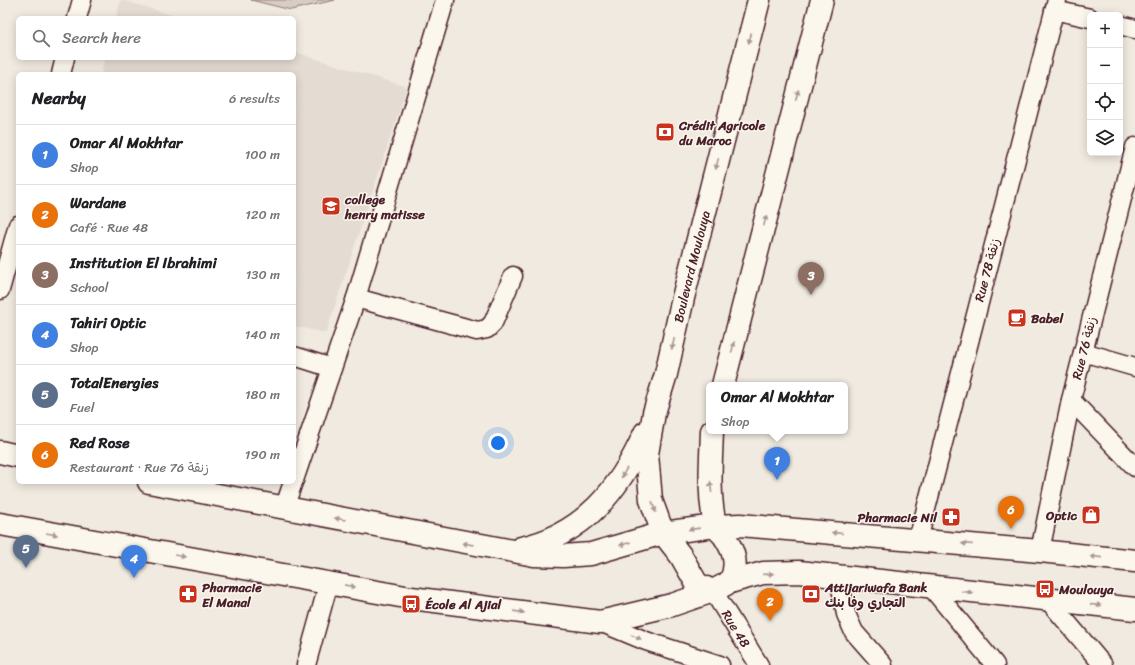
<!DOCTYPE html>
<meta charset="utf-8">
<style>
:root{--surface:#fff;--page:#f2f2f2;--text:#202124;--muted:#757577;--line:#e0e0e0;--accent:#c8321e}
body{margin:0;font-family:Sriracha,"Playpen Sans Arabic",sans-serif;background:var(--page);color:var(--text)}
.controls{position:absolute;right:12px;top:12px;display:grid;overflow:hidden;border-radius:6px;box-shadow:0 2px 10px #0003}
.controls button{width:36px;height:36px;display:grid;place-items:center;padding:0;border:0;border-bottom:1px solid var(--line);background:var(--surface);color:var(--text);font:20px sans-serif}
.you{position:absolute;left:498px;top:443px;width:14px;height:14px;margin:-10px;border:3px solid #fff;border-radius:50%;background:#1a73e8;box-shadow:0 0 0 6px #1a73e833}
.badge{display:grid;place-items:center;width:26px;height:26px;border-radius:50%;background:var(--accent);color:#fff;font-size:13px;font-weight:700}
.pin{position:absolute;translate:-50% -33px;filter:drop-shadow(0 1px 2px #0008)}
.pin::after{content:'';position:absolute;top:21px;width:14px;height:12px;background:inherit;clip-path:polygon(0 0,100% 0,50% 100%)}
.popup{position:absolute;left:706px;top:382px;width:142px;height:52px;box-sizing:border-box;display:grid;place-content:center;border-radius:6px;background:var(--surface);filter:drop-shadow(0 1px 3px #0005);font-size:13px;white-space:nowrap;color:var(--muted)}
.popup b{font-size:15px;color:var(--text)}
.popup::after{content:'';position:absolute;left:50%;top:100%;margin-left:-8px;border:8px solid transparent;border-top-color:var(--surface)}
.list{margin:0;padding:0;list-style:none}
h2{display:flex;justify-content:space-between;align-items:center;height:52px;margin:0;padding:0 16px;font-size:17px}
h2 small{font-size:13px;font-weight:400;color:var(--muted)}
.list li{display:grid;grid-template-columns:26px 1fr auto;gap:12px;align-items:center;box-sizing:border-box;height:60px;padding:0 16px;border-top:1px solid var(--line)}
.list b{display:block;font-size:15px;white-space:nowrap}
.list p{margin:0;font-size:13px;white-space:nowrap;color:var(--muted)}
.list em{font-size:13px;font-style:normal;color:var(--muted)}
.icon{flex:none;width:22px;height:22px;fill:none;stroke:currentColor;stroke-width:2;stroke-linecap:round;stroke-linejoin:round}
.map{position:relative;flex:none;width:1135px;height:665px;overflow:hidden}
.search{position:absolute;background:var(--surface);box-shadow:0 2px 10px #0003;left:16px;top:16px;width:280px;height:44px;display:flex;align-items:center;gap:10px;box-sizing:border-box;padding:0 14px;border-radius:6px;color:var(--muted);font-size:15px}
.panel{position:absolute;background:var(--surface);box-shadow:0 2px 10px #0003;left:16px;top:72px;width:280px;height:412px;border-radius:6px}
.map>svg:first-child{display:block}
</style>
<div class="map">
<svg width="1135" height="665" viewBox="0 0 1135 665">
<rect width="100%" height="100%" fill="#f0eae0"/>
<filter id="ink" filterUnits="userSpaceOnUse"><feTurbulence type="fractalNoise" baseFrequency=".025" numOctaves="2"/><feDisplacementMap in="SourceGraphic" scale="8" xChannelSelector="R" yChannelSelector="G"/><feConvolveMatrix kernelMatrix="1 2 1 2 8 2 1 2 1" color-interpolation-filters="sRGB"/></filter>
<g filter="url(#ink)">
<!-- built -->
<g fill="#e4dbd2">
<path d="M121 0H122L181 18H116Z"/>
<path d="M294 52 407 87 326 333 294 326V74H101L105 58H294Z"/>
</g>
<!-- green -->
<path fill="#d8ccc6" stroke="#917678" d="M251 0H335L291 10Z"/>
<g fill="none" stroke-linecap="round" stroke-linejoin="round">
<defs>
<g id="street">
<path d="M1054 10 1090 18"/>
<path d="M77 18 82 0"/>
<path d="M1120 25 1135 29"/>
<path d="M61 74 65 58"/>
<path d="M0 290 18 225"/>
<path d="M356 298 477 331 487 329 493 323 513 276"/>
<path d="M1083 352 1135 367"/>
<path d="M294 356 332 368"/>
<path d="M1071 400 1135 467"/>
<path d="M294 480 356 298 445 0"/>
<path d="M284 509 293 482"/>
<path d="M918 540 1057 0"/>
<path d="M1040 551 1071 400 1135 147"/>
<path d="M839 578 846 614 854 632 883 665"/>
<path d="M932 588 995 665"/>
<path id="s1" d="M713 591 759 665"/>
<path d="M1049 601 1103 665"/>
<path d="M600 622 646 641 720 665"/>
<path d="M306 665 329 582"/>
</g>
<g id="secondary">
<path d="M723 385 822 0"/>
<path d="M712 431C711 462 708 494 715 524 716 529 721 532 724 536 734 551 739 565 730 582"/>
<path d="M0 452 18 456"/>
<path d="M149 482 534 555 563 556 591 554 663 533 715 526 740 525 1040 551 1135 561"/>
<path d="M0 524 411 598 600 622 672 605 713 591 730 582 763 573 799 572 1135 609"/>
<path d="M521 548C584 535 620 489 645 433"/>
<path id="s2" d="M713 591 697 584 681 556 663 533 651 500 647 454 654 413 666 374 683 298 759 0"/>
</g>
</defs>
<!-- street casing -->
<use href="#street" stroke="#4a1f2b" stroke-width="21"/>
<!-- secondary casing -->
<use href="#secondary" stroke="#4a1f2b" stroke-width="25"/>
<!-- street -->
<use href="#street" stroke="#fbf7ec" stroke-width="18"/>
<!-- secondary -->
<use href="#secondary" stroke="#fbf7ec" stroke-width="22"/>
</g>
<!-- one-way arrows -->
<defs><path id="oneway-solid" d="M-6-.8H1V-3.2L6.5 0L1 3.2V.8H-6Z"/></defs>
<g fill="#ab9695">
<use href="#oneway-solid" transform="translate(750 38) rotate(104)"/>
<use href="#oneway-solid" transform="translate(797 95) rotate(-76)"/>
<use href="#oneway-solid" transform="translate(717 164) rotate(104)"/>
<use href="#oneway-solid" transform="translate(765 221) rotate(-76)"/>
<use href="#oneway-solid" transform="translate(673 344) rotate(103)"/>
<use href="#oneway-solid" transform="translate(733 347) rotate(-76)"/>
<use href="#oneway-solid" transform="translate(624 473) rotate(119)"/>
<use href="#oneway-solid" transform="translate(711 487) rotate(-96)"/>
<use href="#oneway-solid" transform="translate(654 507) rotate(71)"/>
<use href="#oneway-solid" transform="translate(340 519) rotate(-169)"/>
<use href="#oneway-solid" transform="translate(694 529) rotate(172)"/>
<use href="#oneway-solid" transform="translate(837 533) rotate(-175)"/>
<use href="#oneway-solid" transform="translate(52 534) rotate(10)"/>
<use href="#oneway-solid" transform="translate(468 544) rotate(-169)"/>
<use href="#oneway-solid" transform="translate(625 544) rotate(164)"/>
<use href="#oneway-solid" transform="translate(967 544) rotate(-175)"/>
<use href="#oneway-solid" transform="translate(180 556) rotate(10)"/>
<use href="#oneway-solid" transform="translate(1096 557) rotate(-174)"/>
<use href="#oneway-solid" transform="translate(768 574) rotate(-4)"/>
<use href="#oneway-solid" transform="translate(350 586) rotate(11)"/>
<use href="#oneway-solid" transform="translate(967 592) rotate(6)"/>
<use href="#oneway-solid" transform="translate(1096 605) rotate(5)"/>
<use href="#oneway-solid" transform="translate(519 612) rotate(8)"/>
<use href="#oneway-solid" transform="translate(636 637) rotate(23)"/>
</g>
</g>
<!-- icons -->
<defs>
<symbol id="bank-square" viewBox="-11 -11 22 22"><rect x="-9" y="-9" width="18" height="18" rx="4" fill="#c8321e" stroke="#fbf7ec"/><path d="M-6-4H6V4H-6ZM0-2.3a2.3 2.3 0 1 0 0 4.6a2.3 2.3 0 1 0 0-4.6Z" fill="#fff"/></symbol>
<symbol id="school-square" viewBox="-11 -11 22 22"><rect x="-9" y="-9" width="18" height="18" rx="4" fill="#c8321e" stroke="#fbf7ec"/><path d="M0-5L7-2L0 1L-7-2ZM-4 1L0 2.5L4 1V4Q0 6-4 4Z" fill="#fff"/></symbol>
<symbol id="cafe-square" viewBox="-11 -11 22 22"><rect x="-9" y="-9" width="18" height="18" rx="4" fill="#c8321e" stroke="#fbf7ec"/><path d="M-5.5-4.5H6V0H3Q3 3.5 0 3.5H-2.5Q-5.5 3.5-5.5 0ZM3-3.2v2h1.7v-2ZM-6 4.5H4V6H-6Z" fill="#fff"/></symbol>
<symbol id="shop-square" viewBox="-11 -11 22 22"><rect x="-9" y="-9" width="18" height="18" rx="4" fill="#c8321e" stroke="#fbf7ec"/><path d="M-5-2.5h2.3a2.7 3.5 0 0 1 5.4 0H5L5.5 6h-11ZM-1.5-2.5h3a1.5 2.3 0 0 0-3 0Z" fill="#fff"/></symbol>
<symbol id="pharmacy-square" viewBox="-11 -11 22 22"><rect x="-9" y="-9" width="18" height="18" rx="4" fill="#c8321e" stroke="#fbf7ec"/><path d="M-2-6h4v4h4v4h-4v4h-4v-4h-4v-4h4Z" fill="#fff"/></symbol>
<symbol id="bus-square" viewBox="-11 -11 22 22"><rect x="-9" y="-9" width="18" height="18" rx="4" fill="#c8321e" stroke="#fbf7ec"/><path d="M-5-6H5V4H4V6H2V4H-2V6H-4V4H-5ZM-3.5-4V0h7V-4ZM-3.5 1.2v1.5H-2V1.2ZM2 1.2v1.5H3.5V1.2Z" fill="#fff"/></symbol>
</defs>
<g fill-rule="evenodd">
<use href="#bank-square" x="654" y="121" width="22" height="22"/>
<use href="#school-square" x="320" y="195" width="22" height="22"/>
<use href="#cafe-square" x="1006" y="307" width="22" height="22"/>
<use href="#shop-square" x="1080" y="504" width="22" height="22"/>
<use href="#pharmacy-square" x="940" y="506" width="22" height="22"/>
<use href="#bus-square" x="1034" y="578" width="22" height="22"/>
<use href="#pharmacy-square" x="177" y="583" width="22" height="22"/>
<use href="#bank-square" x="800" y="583" width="22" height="22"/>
<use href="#bus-square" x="400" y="593" width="22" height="22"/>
</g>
<g text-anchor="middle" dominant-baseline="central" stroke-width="3" stroke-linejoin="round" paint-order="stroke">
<!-- poi labels -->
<g font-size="13" font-weight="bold" fill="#4a1f2b" stroke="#fbf7ec" text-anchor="start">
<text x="679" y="125">Crédit Agricole<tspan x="679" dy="15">du Maroc</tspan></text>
<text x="345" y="199">college<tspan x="345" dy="15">henry matisse</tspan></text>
<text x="1031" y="318">Babel</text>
<text x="1077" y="515" text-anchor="end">Optic</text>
<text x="937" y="517" text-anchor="end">Pharmacie Nil</text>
<text x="202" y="587">Pharmacie<tspan x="202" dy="15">El Manal</tspan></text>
<text x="825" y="587">Attijariwafa Bank<tspan x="825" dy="15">التجاري وفا بنك</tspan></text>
<text x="1059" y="589">Moulouya</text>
<text x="425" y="604">École Al Ajial</text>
</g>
<!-- street labels -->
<g font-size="13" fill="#4a1f2b" stroke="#fbf7ec">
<text stroke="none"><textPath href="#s2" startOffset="353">Boulevard Moulouya</textPath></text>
<text transform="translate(987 270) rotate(-75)">Rue 78 زنقة</text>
<text transform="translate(1084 348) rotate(-76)">Rue 76 زنقة</text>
<text stroke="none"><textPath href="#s1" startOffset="44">Rue 48</textPath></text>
</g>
</g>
</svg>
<div class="controls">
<button>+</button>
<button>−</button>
<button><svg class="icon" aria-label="locate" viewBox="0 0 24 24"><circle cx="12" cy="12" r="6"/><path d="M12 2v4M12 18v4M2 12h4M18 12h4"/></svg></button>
<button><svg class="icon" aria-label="layers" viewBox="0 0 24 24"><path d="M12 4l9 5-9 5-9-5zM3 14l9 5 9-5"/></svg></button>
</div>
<div class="you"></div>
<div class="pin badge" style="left:777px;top:480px;background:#3f7fe0">1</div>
<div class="popup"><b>Omar Al Mokhtar</b>Shop</div>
<div class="pin badge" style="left:770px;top:621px;background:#e8710a">2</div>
<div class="pin badge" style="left:811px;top:295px;background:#8d6e63">3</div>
<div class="pin badge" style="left:134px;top:578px;background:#3f7fe0">4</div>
<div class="pin badge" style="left:26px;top:568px;background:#5c6f8a">5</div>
<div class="pin badge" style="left:1011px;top:529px;background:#e8710a">6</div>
<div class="search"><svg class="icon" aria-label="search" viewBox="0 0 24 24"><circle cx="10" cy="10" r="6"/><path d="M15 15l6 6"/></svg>Search here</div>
<section class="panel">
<h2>Nearby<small>6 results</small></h2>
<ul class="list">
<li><span class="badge" style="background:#3f7fe0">1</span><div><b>Omar Al Mokhtar</b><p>Shop</p></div><em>100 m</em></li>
<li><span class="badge" style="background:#e8710a">2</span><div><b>Wardane</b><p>Café · Rue 48</p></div><em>120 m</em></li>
<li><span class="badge" style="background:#8d6e63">3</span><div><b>Institution El Ibrahimi</b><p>School</p></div><em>130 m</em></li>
<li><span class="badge" style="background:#3f7fe0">4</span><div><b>Tahiri Optic</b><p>Shop</p></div><em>140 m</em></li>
<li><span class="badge" style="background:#5c6f8a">5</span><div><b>TotalEnergies</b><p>Fuel</p></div><em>180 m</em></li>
<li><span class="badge" style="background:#e8710a">6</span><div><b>Red Rose</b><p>Restaurant · Rue 76 زنقة</p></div><em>190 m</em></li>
</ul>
</section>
</div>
